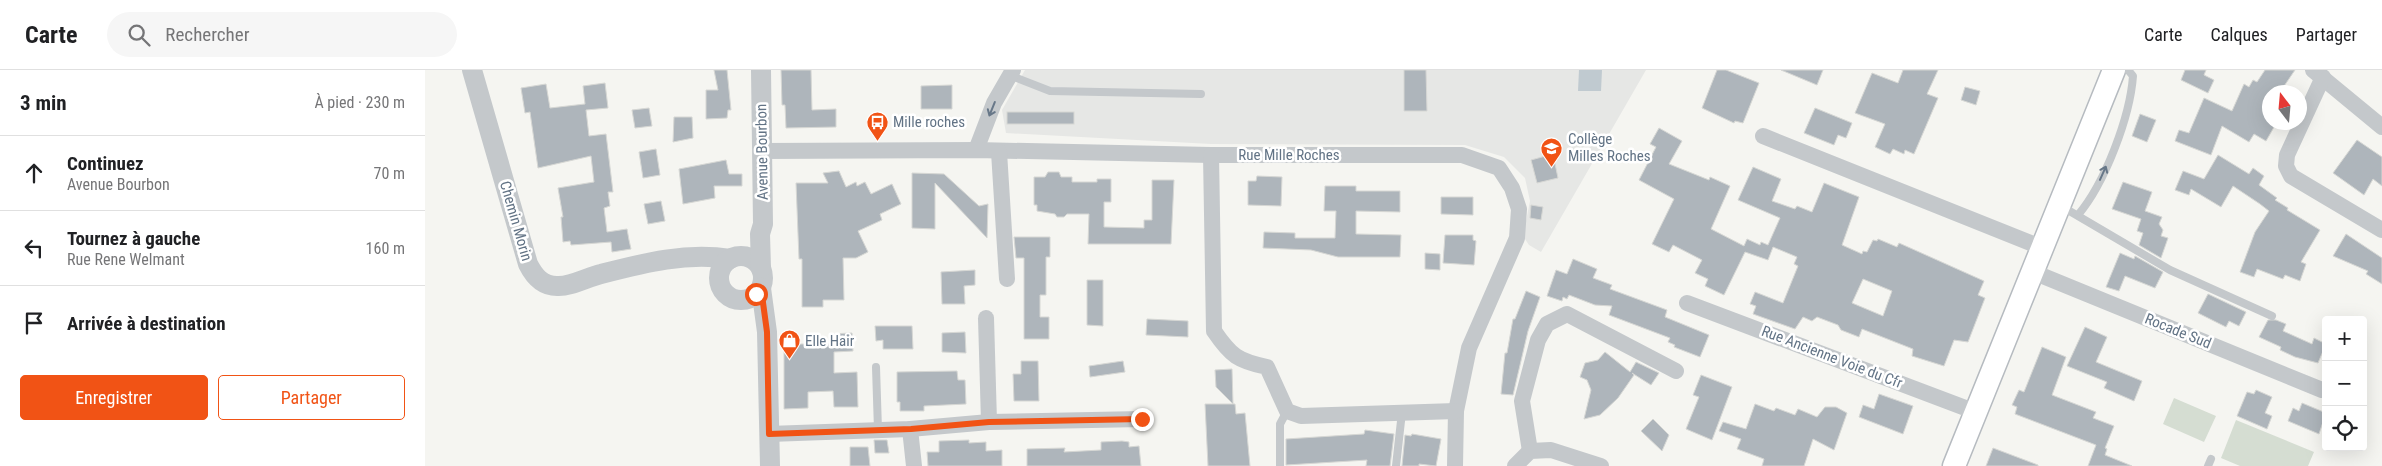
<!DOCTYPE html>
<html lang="fr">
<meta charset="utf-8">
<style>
:root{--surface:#fff;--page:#f6f6f6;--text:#202124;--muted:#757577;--line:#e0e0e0;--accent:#f15315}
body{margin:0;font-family:"Roboto Condensed",sans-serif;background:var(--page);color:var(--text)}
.controls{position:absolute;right:15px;bottom:15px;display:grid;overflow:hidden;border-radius:5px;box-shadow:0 5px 20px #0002}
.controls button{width:45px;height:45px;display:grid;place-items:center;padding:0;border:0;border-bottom:1px solid var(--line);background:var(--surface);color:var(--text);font:25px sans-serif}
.compass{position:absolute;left:1837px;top:15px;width:45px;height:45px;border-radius:50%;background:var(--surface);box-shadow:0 5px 20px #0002;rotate:344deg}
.stop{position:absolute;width:15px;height:15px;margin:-11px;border:4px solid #f15315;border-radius:50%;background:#fff}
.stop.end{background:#f15315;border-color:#fff;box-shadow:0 1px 5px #0008}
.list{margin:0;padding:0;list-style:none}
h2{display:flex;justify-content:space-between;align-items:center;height:65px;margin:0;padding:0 20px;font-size:21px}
h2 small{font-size:16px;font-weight:400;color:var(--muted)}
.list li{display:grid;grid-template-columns:32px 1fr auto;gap:15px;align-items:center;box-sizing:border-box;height:75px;padding:0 20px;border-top:1px solid var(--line)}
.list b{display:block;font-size:19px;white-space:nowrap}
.list p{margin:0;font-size:16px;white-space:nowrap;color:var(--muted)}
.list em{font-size:16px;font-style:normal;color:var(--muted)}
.actions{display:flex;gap:10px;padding:15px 20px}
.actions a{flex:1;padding:11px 0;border:1px solid var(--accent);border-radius:5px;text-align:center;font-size:18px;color:var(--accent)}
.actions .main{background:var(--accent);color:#fff}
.icon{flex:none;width:28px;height:28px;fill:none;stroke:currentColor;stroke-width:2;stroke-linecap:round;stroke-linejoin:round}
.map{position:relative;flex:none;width:1957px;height:396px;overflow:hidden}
header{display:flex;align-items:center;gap:30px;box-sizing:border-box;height:70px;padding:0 25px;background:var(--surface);border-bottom:1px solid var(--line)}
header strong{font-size:24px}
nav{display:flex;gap:28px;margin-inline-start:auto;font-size:18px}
.search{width:350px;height:45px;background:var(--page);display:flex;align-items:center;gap:12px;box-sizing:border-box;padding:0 18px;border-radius:28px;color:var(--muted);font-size:19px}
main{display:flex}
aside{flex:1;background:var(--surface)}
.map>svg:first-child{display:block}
</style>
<header>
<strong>Carte</strong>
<div class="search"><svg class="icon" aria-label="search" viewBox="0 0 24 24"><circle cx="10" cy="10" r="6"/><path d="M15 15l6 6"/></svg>Rechercher</div>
<nav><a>Carte</a><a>Calques</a><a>Partager</a></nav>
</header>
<main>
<aside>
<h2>3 min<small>À pied · 230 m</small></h2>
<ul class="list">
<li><svg class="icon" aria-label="ahead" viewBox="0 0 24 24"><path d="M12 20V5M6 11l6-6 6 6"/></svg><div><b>Continuez</b><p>Avenue Bourbon</p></div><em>70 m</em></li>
<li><svg class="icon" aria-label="left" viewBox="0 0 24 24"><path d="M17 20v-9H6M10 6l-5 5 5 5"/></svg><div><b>Tournez à gauche</b><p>Rue Rene Welmant</p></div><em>160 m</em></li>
<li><svg class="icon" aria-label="arrive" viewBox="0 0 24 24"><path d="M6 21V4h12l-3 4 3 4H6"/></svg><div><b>Arrivée à destination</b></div></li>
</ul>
<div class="actions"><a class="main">Enregistrer</a><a>Partager</a></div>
</aside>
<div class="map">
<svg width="1957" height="396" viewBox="0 0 1957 396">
<rect width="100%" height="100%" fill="#f5f5f1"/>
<!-- built -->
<path fill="#e6e7e5" d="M600 0H1221L1116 182 1104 175 1098 166 1105 131 1100 108 1079 87 1040 75 786 74 581 63 577 40Z"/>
<!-- green -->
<g fill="#d5ddd2">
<path d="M1749 328 1791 346 1779 372 1738 354Z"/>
<path d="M1811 350 1889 382 1883 396H1815L1796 388Z"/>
</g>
<!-- water -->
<path fill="#c0cad0" d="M1154 0H1177L1176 21H1153Z"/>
<!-- building -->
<g fill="#aeb5bb" stroke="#d6d7d4" fill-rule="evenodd">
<path d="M289 0H302L306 40H303L302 48 281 49V20H293Z"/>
<path d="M356 0H386L387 40 411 39V57L361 58 360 35H357Z"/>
<path d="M979 0H1001L1002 41H979Z"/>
<path d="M1292 0H1301L1334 13 1318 53 1310 51 1309 53 1277 38Z"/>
<path d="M1356 0H1398L1392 15Z"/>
<path d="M1478 0H1513L1502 24 1513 28 1489 84 1480 80 1479 84 1468 79 1465 84 1450 77 1460 54 1430 43 1447 3 1473 13Z"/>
<path d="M1760 0H1781L1779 5 1789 10 1783 23 1756 10Z"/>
<path d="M1840 0H1870L1855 22H1844V52H1852L1841 71 1829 64 1824 72 1797 56 1786 85 1750 71 1754 60 1764 63 1779 28 1807 41 1819 14 1824 17 1828 10 1832 12Z"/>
<path d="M180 13 183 38 161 40 164 66 181 64 188 122H183L185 136 179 138 182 162 202 159 204 170 206 179 187 182 186 172 146 175 145 171 138 172 136 147H138L133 118 169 112 166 86 113 98 105 42 100 43 96 18 121 14 125 38 160 34 158 16Z"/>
<path d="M527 15V39H496V16Z"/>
<path d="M1540 17 1555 21 1551 35 1536 30Z"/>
<path d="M224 38 227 56 210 58 207 40Z"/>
<path d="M1390 38 1427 53 1421 68 1413 65 1409 75 1379 63Z"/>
<rect x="582" y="42" width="67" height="12"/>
<path d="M1715 44 1731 50 1722 72 1707 66Z"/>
<path d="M249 47H267L268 68 248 72Z"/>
<path d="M1234 58 1257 71 1244 94 1284 110 1285 107 1305 116 1286 159 1319 176 1322 169 1335 175 1336 172 1343 175 1355 148 1313 130 1328 97 1356 109 1347 131 1370 139 1372 136 1387 142 1399 113 1434 127 1417 175 1437 184 1438 181 1442 182 1448 170 1452 171 1453 169 1472 177 1474 173 1559 211 1553 225 1560 228 1543 272 1529 270 1519 296 1487 286 1488 279 1437 259 1434 267 1416 260 1413 255 1392 247 1387 251 1378 247 1370 259 1328 244 1331 236 1325 234 1330 222 1358 233 1373 196 1369 194 1372 187 1348 177 1343 190 1320 182 1299 225 1280 216 1283 209 1270 203 1277 190 1248 175 1244 182 1227 174 1249 129 1214 110 1231 77 1225 74ZM1438 209 1467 221 1458 246 1427 233Z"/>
<path d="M1932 70 1957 87V116L1948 109 1939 125 1908 103Z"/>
<path d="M231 79 235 105 218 108 214 82Z"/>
<path d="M1128 84 1133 108 1112 113 1106 90Z"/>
<path d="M1793 85 1824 104 1828 98 1839 106 1834 115 1852 128 1850 130 1863 138 1862 140 1895 160 1876 192 1881 194 1875 211 1860 205 1858 209 1832 199 1829 207 1815 202 1830 162 1844 141 1835 134 1808 116 1796 137 1766 119 1764 125 1750 120 1758 101 1779 109Z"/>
<path d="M301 90 304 104H317V116H289L290 128 258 134 254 99Z"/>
<path d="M414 101 421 117 431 112 432 116 440 112 446 124 467 114 476 134 455 144 457 150 433 161 443 182 431 188H418L419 230H398V237H377V189H374L371 113H403L398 103Z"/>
<path d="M623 102H634L636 107H647V112H672V109H686V132H679V157L719 158V150H727V110H749L746 174H663L664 144H642L639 147H632L630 144 612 141V135H609V107H620Z"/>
<path d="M487 103 519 104 554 136 563 134 562 168 510 113V159L487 158Z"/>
<path d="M832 106 857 107 856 136 823 135V111H831Z"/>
<path d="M1698 112 1727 122 1720 141 1737 147 1734 154 1738 160 1736 166 1743 168 1736 188 1714 175 1718 163 1712 161 1716 149 1687 139Z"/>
<path d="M900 116H931V121H975V142L931 141V164L976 165 975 187H913L886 180 838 178 839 162 870 163V168H910L911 141H899Z"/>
<path d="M1016 127H1048V145L1016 144Z"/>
<path d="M236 131 240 151 223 154 219 134Z"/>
<path d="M1106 135 1118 137 1116 150 1105 148Z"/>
<path d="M1921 164 1957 188V214L1941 204 1943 201 1908 186Z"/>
<path d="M1020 165H1048V170L1051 171 1049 195 1018 193Z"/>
<path d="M589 167H625V187H621V225H615V247H624V269H599V188H591Z"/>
<path d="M1000 183 1015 184V200L1000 199Z"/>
<path d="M1695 183 1709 189 1710 186 1738 202 1730 218 1700 206 1694 221 1681 217Z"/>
<path d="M1148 189 1172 199 1168 208 1187 215 1185 219 1242 240 1240 247 1284 265 1275 287 1249 277 1250 275 1243 272 1245 268 1184 245 1187 236 1170 235 1144 225 1142 229 1138 227 1137 231 1122 226 1131 200 1142 204Z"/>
<path d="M550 200V215L539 216 540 234H517L516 202Z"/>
<path d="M662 210H678V256L662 255Z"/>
<path d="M1101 221 1115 227 1103 261 1088 325 1076 324 1080 283H1082L1088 249H1090Z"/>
<path d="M1783 224 1821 242 1814 256 1804 251 1801 257 1773 243Z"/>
<path d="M722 249 763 251V267L721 265Z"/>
<path d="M1843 250H1851L1861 254 1858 261 1887 274 1889 268 1901 274 1893 293 1870 287 1855 280 1856 277 1834 267Z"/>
<path d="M450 256H487L488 279H458V270L451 271Z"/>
<path d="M1660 257 1682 267 1671 292 1717 311 1709 331 1679 318 1682 312 1642 296Z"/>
<path d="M540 262 541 283 517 282V263Z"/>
<path d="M427 263 428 281 409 282V303L432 302 433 337H409L408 321 383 322V338L359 339V274H406L405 264Z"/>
<path d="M1617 277 1641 287 1627 325 1671 342 1668 348 1689 356 1680 378 1682 379 1680 385 1707 396H1663L1671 375 1590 344 1592 337 1587 335 1594 320 1599 322Z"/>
<path d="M1180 282 1205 302 1211 292 1234 303 1226 315 1207 303 1209 305 1193 328 1175 345 1159 349 1166 320 1162 310 1155 307 1160 293 1173 290Z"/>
<path d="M596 291H613L614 331H589L588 304H596Z"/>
<path d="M698 291 700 302 665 307 664 296Z"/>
<path d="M807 299 808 334 791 317 790 300Z"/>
<path d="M532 301 533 310H540L541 334 499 336V341H475V332H472V302Z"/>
<path d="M1276 305 1307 317 1287 370 1261 359 1274 327 1268 325Z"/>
<path d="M1831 320 1847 327 1840 343 1847 346 1842 359 1812 346 1822 322 1829 324Z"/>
<path d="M1454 324 1488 336 1478 364 1434 347 1438 335 1449 339Z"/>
<path d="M1877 333 1901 343 1894 364 1863 351 1868 338 1874 341Z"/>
<path d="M780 334H810L811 344 820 343 825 396H783Z"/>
<path d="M1330 334 1349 341 1351 338 1370 345 1373 339 1392 347 1400 337H1411L1422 343 1409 380 1388 369 1379 396H1337L1339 389 1312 379 1316 369 1294 361 1298 352 1321 359Z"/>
<path d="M1228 349 1244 365 1237 381 1216 361Z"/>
<path d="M940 360 969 364 965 396H941L942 390 861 395V369L939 364Z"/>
<path d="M987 364 1016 369 1011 396 994 394V396H977L980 365 986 366Z"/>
<path d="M449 370H462L464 383H450Z"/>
<path d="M544 370V373L561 372V381L577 380V396H503L502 382H514V371Z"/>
<path d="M697 371 704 372V377L714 376 716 396H602V379L640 378 639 382 676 380V372Z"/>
<path d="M425 377H443L445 396H425Z"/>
<path d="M1568 378 1613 395V396H1561Z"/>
</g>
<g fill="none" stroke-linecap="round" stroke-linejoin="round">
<defs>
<path id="secondary" d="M1529 396 1689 0"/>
</defs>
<!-- secondary casing -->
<use href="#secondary" stroke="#b6bbc0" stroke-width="25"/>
<!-- service -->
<g stroke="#c4c8cb" stroke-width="8">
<path d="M584 5 625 21 776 24"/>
<path d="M1636 136 1745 200 1847 246"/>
<path d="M1653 145C1680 113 1705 47 1708 6L1703 0"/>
<path d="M451 297 453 360"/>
<path d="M855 396V354L862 341"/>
<path d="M971 396 977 342"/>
<path d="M1783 396 1786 389"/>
</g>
<!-- minor -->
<g stroke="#c4c8cb" stroke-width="16">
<path d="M1888 0 1957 57"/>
<path d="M1898 7 1862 85 1861 96 1866 106 1957 160"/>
<path d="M1338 66 1618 178"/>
<path d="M551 80 569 33 588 0"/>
<path d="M338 81 551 80 786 85H1037L1074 98 1087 118 1094 139 1092 168 1044 278 1031 341 1030 396"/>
<path d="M574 82 582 209"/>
<path d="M786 85 789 261C806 286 813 291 842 297L862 341 876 346 1031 341"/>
<path d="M1608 202 1897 320"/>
<path d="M1262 233 1551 342"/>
<path d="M561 248 564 352"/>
<path d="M485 359 489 396"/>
<path d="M344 364 485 359 564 352 717 349"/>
<path d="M1105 381 1097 331 1113 270 1122 254 1142 244 1251 301"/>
<path d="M1090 396 1105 381 1126 380 1176 396"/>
</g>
<!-- tertiary -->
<g stroke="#c4c8cb" stroke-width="20">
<path d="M47 0 103 194C109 206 117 216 132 216 145 217 163 207 176 204 219 193 261 182 305 189"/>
<circle cx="316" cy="208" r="22"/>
<path d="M336 198 335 164 338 154 336 0"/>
<path d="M336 218 342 262 345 396"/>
</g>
<!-- secondary -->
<use href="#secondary" stroke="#fff" stroke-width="22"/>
</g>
<!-- one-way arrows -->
<defs><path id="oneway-shaft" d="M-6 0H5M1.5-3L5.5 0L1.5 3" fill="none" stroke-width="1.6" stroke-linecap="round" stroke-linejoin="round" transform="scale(1.25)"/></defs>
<g stroke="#677788">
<use href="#oneway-shaft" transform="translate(567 39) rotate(112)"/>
<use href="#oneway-shaft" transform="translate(1678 103) rotate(-66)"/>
</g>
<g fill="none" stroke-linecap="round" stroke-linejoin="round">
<!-- route -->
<path stroke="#f15315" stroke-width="6" d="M331 224 336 218 342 262 344 364 486 359 564 352 717 349"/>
</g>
<!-- icons -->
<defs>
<symbol id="bus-pin" viewBox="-11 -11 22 30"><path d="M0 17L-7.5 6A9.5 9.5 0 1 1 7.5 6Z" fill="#f15315" stroke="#fff"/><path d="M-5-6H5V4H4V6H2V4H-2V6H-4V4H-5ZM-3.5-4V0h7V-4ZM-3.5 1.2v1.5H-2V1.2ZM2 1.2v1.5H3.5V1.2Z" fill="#fff"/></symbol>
<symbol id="school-pin" viewBox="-11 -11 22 30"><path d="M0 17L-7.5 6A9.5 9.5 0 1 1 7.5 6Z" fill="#f15315" stroke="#fff"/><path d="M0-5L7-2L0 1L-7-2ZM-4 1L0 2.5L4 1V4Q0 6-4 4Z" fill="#fff"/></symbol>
<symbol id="shop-pin" viewBox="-11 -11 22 30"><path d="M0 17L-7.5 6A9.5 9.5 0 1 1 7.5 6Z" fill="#f15315" stroke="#fff"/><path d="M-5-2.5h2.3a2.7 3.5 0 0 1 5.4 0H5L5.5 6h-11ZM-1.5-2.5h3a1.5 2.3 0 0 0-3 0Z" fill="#fff"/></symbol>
</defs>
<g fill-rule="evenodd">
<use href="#bus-pin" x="440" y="40" width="25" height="34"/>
<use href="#school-pin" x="1114" y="66" width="25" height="34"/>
<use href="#shop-pin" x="352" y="258" width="25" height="34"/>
</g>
<g text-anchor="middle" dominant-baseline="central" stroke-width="5" stroke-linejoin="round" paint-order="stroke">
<!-- poi labels -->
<g font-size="15" fill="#627385" stroke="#fff" text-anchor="start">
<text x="468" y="52">Mille roches</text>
<text x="1143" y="69">Collège<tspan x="1143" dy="17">Milles Roches</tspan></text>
<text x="380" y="271">Elle Hair</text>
</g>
<!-- street labels -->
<g font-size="15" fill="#627385" stroke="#fff">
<text transform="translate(337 82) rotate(-91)">Avenue Bourbon</text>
<text x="864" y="85">Rue Mille Roches</text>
<text transform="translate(91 151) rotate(74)">Chemin Morin</text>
<text transform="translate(1753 261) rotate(22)">Rocade Sud</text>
<text transform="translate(1407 287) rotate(21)">Rue Ancienne Voie du Cfr</text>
</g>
</g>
</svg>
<div class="controls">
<button>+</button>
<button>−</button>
<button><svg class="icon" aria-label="locate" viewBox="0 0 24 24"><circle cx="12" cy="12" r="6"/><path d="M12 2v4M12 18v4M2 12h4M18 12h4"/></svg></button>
</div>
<svg class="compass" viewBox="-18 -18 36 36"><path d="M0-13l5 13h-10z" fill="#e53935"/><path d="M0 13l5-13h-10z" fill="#757577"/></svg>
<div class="stop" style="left:331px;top:224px"></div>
<div class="stop end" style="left:717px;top:349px"></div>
</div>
</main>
